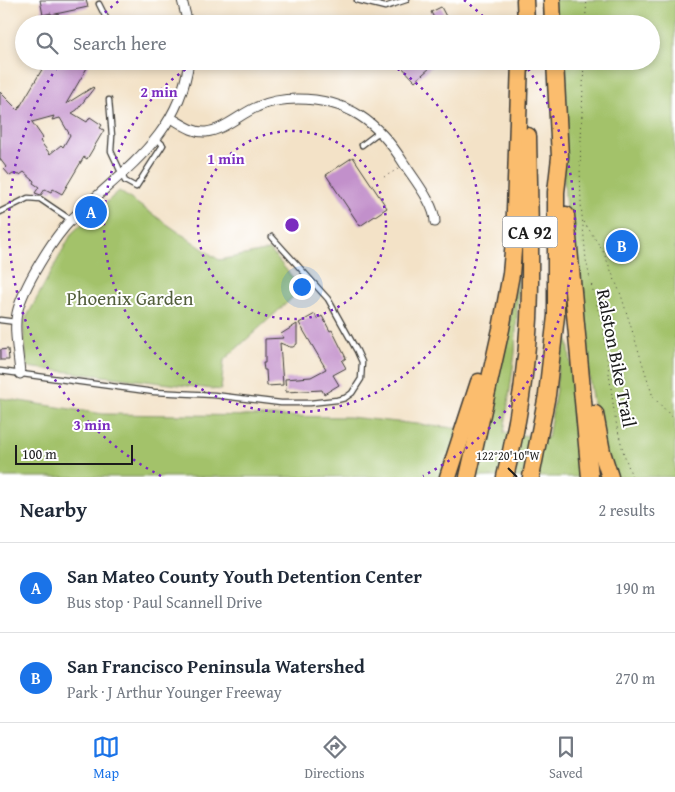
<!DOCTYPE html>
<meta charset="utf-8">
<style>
:root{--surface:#fff;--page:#f6f6f7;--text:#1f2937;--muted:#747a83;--line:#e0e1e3;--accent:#1a73e8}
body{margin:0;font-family:"Gentium Book Plus",serif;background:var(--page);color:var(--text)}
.scale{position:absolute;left:15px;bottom:12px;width:118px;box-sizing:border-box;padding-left:5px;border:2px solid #1c1c1c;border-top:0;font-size:14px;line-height:18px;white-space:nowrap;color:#1c1c1c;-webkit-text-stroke:4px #fff;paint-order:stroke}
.you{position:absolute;left:301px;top:286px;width:18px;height:18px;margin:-12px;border:4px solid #fff;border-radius:50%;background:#1a73e8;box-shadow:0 0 0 8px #1a73e833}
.badge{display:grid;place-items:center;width:32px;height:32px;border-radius:50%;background:var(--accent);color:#fff;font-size:16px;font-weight:700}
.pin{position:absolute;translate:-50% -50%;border:2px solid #fff;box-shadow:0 1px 5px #0006}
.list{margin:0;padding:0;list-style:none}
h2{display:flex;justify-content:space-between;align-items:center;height:65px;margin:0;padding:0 20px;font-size:21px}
h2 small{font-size:16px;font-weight:400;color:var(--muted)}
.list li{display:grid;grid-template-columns:32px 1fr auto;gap:15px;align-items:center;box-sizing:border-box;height:90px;padding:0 20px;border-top:1px solid var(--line)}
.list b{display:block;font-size:19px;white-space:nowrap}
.list p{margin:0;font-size:16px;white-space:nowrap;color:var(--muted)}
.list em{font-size:16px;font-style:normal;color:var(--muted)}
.icon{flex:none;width:28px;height:28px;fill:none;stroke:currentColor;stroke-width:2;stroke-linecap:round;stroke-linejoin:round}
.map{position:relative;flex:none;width:675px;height:477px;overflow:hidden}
.search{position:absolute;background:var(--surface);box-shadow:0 2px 8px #0003;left:15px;right:15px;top:15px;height:55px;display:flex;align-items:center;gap:12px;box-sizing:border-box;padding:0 18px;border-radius:28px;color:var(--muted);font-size:19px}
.sheet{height:245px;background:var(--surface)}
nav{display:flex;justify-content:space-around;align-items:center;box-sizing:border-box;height:70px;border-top:1px solid var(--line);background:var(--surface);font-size:14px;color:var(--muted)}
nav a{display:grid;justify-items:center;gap:2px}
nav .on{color:var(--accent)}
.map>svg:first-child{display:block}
</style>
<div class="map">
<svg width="675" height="477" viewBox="0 0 675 477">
<rect width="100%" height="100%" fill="#fff"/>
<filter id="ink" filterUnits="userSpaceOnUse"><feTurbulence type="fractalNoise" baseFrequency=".02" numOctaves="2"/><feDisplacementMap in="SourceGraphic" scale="10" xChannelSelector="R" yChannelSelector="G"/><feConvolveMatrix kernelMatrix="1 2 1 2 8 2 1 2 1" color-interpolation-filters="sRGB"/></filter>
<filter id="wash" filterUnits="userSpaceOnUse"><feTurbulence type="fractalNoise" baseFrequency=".0096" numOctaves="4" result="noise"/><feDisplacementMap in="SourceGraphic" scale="20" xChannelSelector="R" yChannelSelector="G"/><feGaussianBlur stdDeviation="1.12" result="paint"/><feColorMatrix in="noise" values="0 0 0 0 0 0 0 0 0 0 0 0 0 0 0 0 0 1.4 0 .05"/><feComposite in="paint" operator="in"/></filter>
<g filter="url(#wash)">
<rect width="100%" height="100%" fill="#f3e2c7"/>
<!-- green -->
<g fill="#a3c26a" stroke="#606f43">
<path d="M552 0H675V477H0V398L103 414 349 417 484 431 503 355 519 271 515 353 504 433 548 438 556 389 563 304 581 442 594 411 568 236 555 61H651V24H553Z"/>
<path d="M119 191 219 260 270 250 302 289 224 360 221 390 27 367 23 324 72 233Z"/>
</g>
<g id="blocks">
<!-- building -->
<g fill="#c290cb" fill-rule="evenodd">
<path d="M40 0H86L88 7 51 15V13L43 15Z"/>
<path d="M441 7 450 24H437L431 12Z"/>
<path d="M47 61H91L66 104 93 87 94 88 77 110 72 113 87 122 90 117 102 125 100 128 104 130 87 159 84 157 62 194 53 189 51 192 45 189 41 195 35 193 39 187 33 183 34 181 24 172 20 175 13 174 10 176 4 169 6 167 0 159V92L18 110ZM54 116 52 120 60 118 70 135 63 147 61 145 50 154 40 141 43 138 32 122Z"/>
<path d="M404 61H438L415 81 400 65Z"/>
<path d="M353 157 387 208 360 226 326 175Z"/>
<path d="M315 314 317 319 322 316 330 331 332 330 346 358 342 361 346 368 333 375 339 385 324 394 322 390 286 392 285 379 311 377 326 369 299 323Z"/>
<path d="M297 324V344L293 347H290L280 343 283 385 267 386 266 370H264L263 363H265V339L284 338 281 334Z"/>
<path d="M8 349 9 360H0V350Z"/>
</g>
</g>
</g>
<g filter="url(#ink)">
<use href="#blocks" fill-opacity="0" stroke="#3c3a36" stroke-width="1"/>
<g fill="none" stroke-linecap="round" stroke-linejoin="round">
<defs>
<g id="service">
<path d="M357 0 385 7 406 0"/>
<path d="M99 4 109 24"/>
<path d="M109 100 112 136 111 151 125 181 136 187 163 145 157 139"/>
<path d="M362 145 379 132"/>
<path d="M0 212 28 198 40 199 71 220"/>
<path d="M0 320 16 322"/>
<path d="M0 371 154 392 214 395 281 403H310L337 400 345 398 352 393 361 379 362 362 357 351 328 299 272 237"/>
</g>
<g id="minor">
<path d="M182 0 188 24"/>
<path d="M171 118C182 124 193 133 206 132 224 130 240 114 257 107 270 101 283 99 298 99 347 99 378 122 403 162 413 178 435 204 435 222"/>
<path d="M20 374C19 356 13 330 17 313 23 287 53 238 72 219 123 169 179 138 189 61"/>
</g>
<g id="motorway">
<path d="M525 0 526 24"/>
<path d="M552 0 553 24"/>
<path d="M566 215 590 477"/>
<path d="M595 414 602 452 610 477"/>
<path d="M448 477 479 382"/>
<path d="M468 477 501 329 511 274 514 240 520 61"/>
<path d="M505 477C518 425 526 372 529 319 532 258 529 197 528 136"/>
<path d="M531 477 547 395 556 316V192L560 157 555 61"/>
</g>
</defs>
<!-- service casing -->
<use href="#service" stroke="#3c3a36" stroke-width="7"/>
<!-- minor casing -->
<use href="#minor" stroke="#3c3a36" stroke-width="11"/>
<!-- motorway casing -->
<use href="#motorway" stroke="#3c3a36" stroke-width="19"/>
<!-- path -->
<g stroke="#3c3a36" stroke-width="1" stroke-dasharray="1 4" stroke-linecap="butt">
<path d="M585 24 587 0"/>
<path d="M584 61 580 167 581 204 586 260 591 283 603 328 615 418 623 451 632 477"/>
<path d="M384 177 398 169"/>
<path d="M584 222 603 251 621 295 653 397 674 419"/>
</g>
<!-- service -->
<use href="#service" stroke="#fff" stroke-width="4.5"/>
<!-- minor -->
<use href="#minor" stroke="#fff" stroke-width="9"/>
<!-- motorway -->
<use href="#motorway" stroke="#fbbd6e" stroke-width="16"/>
</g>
</g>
<!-- ticks -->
<path fill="none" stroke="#1c1c1c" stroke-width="2" d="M508 468 517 477"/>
<!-- distance rings -->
<g fill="none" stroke="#7b2cbf" stroke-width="2.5" stroke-dasharray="2.5 5">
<circle cx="292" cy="225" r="94"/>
<path d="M385 61A188 188 0 1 1 199 61"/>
<path d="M161 476A283 283 0 0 1 60 63M94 23A283 283 0 0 1 120 0M464 0A283 283 0 0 1 490 23M524 63A283 283 0 0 1 423 476"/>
</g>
<g text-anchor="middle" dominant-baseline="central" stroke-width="4" stroke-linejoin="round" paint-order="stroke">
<!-- shield labels -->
<rect fill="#fff" stroke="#606060" stroke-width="1" x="502.5" y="216.5" width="55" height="31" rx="4"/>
<g font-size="18" font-weight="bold" fill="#1c1c1c">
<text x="530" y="232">CA 92</text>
</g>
<!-- park labels -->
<g font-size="19" fill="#525e3b" stroke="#fff">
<text x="130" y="298">Phoenix Garden</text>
</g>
<!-- street labels -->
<g font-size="19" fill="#1c1c1c" stroke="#fff">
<text transform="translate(617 358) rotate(79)">Ralston Bike Trail</text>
</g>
</g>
<g font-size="12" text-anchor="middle" fill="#1c1c1c" stroke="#fff" stroke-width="4" stroke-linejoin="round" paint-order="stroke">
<text x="508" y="460">122°20'10"W</text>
</g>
<circle cx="292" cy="225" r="8" fill="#7b2cbf" stroke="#fff" stroke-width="2.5"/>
<g font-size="15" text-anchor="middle" font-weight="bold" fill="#7b2cbf" stroke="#fff" stroke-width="4" stroke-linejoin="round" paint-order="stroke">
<text x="159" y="97">2 min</text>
<text x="226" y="164">1 min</text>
<text x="92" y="430">3 min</text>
</g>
</svg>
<div class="scale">100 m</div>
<div class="you"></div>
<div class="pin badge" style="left:91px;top:212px">A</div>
<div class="pin badge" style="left:622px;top:246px">B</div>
<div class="search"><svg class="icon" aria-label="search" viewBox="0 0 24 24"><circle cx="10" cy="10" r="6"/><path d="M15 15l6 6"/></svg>Search here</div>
</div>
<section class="sheet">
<h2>Nearby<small>2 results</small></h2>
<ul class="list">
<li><span class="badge">A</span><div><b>San Mateo County Youth Detention Center</b><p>Bus stop · Paul Scannell Drive</p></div><em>190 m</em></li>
<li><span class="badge">B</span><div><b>San Francisco Peninsula Watershed</b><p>Park · J Arthur Younger Freeway</p></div><em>270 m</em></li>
</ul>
</section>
<nav>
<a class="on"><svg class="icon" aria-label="map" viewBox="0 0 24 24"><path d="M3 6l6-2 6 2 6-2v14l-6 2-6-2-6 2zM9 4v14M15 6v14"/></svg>Map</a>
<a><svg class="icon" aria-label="directions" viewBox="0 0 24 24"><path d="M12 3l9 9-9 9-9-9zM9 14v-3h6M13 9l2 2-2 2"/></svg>Directions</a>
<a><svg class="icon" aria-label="saved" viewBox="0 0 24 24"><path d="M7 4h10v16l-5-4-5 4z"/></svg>Saved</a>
</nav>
